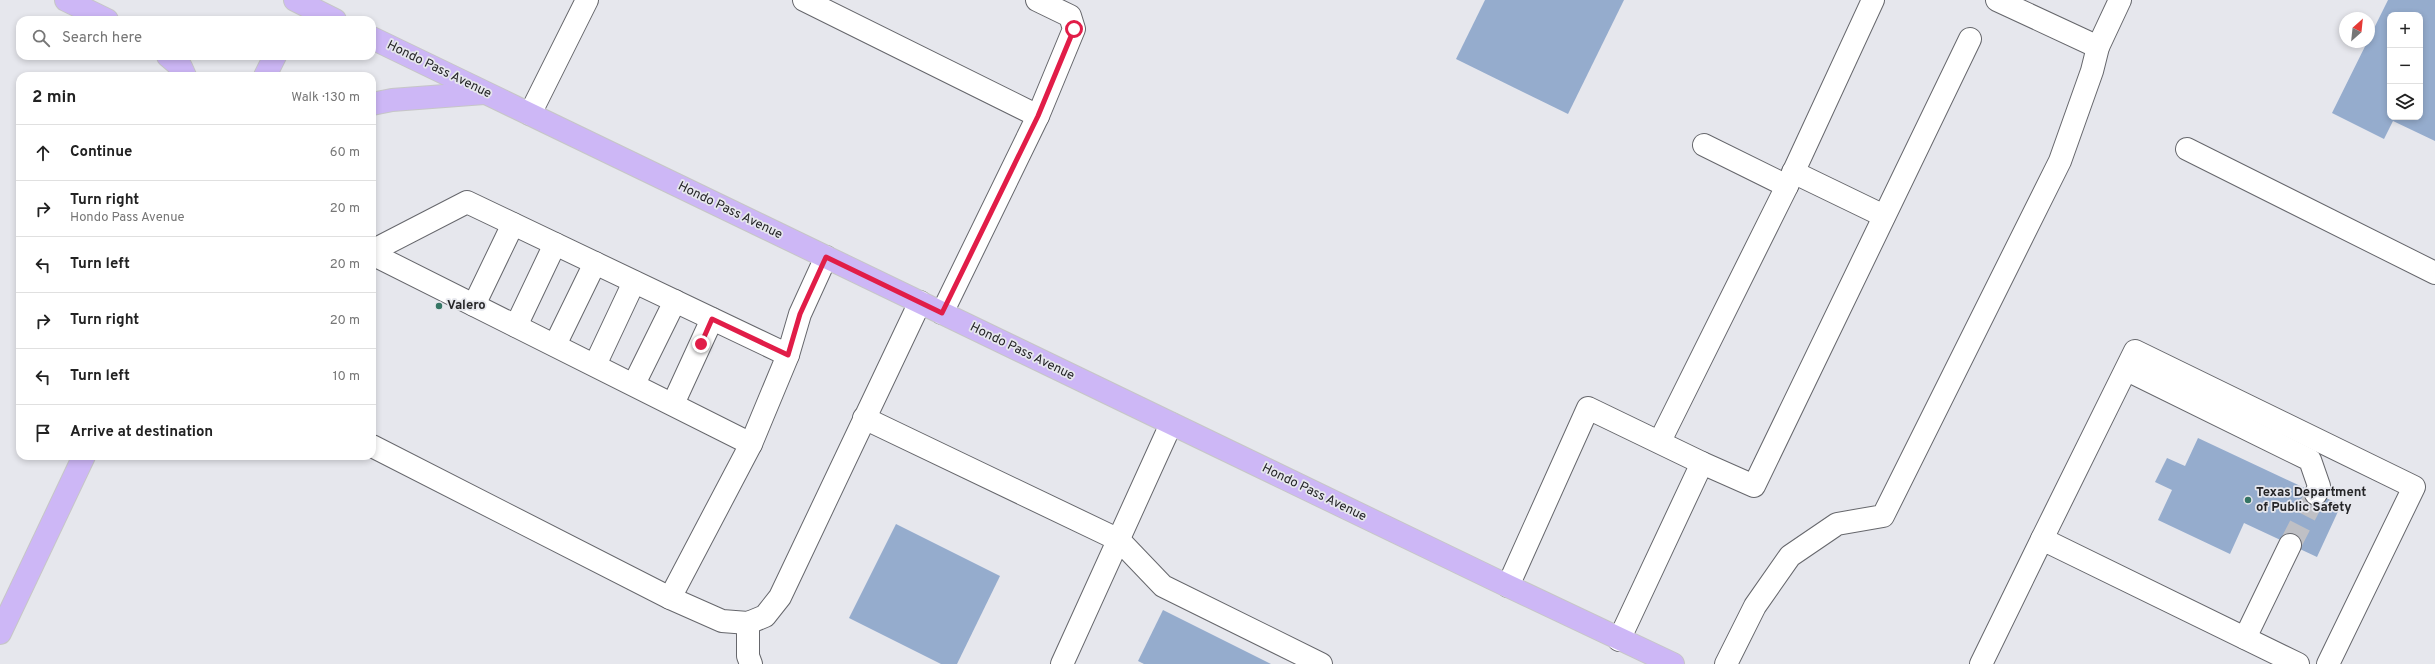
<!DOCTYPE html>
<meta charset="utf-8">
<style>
:root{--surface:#fff;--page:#f6f6f6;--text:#222;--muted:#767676;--line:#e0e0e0}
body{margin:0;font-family:Overpass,sans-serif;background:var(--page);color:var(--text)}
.controls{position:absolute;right:12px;top:12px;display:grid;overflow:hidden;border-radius:8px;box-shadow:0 2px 6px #0003}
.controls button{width:36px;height:36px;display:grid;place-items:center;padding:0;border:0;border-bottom:1px solid var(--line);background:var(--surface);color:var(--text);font:20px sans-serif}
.compass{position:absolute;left:2339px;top:12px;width:36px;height:36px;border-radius:50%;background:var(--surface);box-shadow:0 2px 6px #0003;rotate:27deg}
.stop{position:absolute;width:12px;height:12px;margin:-9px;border:3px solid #e11d48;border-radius:50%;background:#fff}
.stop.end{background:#e11d48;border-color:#fff;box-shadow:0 1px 4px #0008}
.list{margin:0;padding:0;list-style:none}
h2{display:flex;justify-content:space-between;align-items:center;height:52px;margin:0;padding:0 16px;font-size:17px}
h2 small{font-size:13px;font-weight:400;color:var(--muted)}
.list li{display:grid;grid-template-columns:26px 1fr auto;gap:12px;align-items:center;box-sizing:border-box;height:56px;padding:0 16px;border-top:1px solid var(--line)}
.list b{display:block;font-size:15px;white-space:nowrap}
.list p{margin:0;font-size:13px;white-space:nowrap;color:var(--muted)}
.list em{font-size:13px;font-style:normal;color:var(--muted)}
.icon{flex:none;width:22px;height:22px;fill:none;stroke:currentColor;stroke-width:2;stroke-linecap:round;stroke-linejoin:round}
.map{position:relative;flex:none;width:2435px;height:664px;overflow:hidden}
.search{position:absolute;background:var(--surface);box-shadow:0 2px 6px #0003;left:16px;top:16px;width:360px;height:44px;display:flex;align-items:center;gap:10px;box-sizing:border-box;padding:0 14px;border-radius:12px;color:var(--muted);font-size:15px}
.panel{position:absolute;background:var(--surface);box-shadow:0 2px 6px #0003;left:16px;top:72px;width:360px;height:388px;border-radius:12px}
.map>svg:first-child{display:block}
</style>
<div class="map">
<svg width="2435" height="664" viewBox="0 0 2435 664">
<rect width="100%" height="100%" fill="#e6e7ed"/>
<!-- building -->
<g fill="#95accd" fill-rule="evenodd">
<path d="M1485 0H1624L1568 114 1456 59Z"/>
<path d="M2388 0H2435V141L2393 121 2384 139 2332 113ZM2390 15H2420V117H2390Z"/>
<path d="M2198 438 2341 505 2317 557 2244 523 2230 554 2158 520 2172 490 2155 482 2167 458 2185 466Z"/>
<path d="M896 524 1000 576 957 664H941L849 618Z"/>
<path d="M1163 610 1271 664H1144L1138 661Z"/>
</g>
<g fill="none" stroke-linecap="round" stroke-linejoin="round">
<!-- minor-tunnel -->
<path stroke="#bfc0c5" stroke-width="22" stroke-dasharray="22 11" stroke-linecap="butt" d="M2290 545 2316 494"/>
<defs>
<g id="minor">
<path d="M804 0 1038 116"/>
<path d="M1997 0 2098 47"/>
<path d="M530 114 587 0"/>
<path d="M1704 145 1787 186"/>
<path d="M2187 149 2435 273"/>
<path d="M1793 172 1884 216"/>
<path d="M372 251 467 202 788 355 751 444 670 598"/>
<path d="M372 254 751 444"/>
<path d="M474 305 513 224"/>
<path d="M942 313 1038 116 1074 29 1070 16 1037 0"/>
<path d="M516 326 555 244"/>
<path d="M555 345 595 263"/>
<path d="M788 355 800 314 826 257"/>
<path d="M595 365 634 282"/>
<path d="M2127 370 2310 460 2319 486 2316 494"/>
<path d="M634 384 675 301"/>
<path d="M673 404 712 319"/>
<path d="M864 418 1119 540 1163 586 1321 664"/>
<path d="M1660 441 1787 186 1873 0"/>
<path d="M372 446 670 598 722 621 748 623 765 616 780 597 920 302"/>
<path d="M1702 463 1754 486 1970 39"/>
<path d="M2042 539 2135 351 2414 487 2328 664"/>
<path d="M1508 586 1588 408 1702 463 1619 640"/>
<path d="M748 623V656L751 664"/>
<path d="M2245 638 2290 545"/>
<path d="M1062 664 1171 424"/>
<path d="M1726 664 1755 606 1790 556 1837 524 1883 516 2060 161 2092 71 2098 47 2120 0"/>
<path d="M1981 664 2042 539 2298 664"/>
</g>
<g id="major">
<path d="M66 0 107 20"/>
<path d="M295 0 335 20"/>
<path d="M372 38 1508 586 1673 664"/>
<path d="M168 56 181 67 185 76"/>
<path d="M265 76 275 56"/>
<path d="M372 104 392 100 484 93"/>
<path d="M0 633 84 456"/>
</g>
</defs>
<!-- minor casing -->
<use href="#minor" stroke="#66676c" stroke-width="24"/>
<!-- major casing -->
<use href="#major" stroke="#c6c6c7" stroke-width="24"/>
<!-- minor -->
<use href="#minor" stroke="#fff" stroke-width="22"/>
<!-- major -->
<use href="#major" stroke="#cdb7f6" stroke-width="22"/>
</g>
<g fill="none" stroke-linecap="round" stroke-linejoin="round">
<!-- route -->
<path stroke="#e11d48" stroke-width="5" d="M701 344 712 319 788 355 800 314 826 257 942 313 1038 116 1074 29"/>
</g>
<!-- markers -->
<g fill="#357564" stroke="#e6e7ed" stroke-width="1.5">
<circle cx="439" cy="306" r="4"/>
<circle cx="2248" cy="500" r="4"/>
</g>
<g text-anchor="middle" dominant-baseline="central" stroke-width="3.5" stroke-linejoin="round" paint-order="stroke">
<!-- street labels -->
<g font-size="13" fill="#252527" stroke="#e6e7ed">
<text transform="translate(439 70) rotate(26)">Hondo Pass Avenue</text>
<text transform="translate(730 211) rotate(26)">Hondo Pass Avenue</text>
<text transform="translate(1022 352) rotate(26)">Hondo Pass Avenue</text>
<text transform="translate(1314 493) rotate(26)">Hondo Pass Avenue</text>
</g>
<!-- poi labels -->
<g font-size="13" font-weight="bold" fill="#252527" stroke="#e6e7ed" text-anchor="start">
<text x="447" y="306">Valero</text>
<text x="2256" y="493">Texas Department<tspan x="2256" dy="15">of Public Safety</tspan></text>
</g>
</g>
</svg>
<div class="controls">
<button>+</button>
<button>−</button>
<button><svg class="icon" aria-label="layers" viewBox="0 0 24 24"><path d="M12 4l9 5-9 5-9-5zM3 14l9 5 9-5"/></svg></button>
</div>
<svg class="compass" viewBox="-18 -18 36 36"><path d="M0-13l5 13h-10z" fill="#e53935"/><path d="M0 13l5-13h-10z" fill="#767676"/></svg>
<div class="stop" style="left:1074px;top:29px"></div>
<div class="stop end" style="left:701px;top:344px"></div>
<div class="search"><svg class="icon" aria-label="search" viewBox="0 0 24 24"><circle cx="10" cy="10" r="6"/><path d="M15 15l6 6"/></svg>Search here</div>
<section class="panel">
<h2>2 min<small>Walk · 130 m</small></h2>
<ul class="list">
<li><svg class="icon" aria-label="ahead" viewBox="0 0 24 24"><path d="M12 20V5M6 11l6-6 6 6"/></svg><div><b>Continue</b></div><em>60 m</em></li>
<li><svg class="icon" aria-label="right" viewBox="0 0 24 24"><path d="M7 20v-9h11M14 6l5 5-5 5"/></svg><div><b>Turn right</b><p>Hondo Pass Avenue</p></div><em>20 m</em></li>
<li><svg class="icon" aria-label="left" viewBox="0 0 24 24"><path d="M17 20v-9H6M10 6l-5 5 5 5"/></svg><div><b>Turn left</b></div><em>20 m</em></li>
<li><svg class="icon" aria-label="right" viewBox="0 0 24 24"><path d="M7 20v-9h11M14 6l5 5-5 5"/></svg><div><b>Turn right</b></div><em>20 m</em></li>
<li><svg class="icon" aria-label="left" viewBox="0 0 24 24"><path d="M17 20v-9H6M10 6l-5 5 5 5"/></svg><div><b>Turn left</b></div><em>10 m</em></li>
<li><svg class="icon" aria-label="arrive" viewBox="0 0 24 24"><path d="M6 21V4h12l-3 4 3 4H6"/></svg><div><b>Arrive at destination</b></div></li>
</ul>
</section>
</div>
